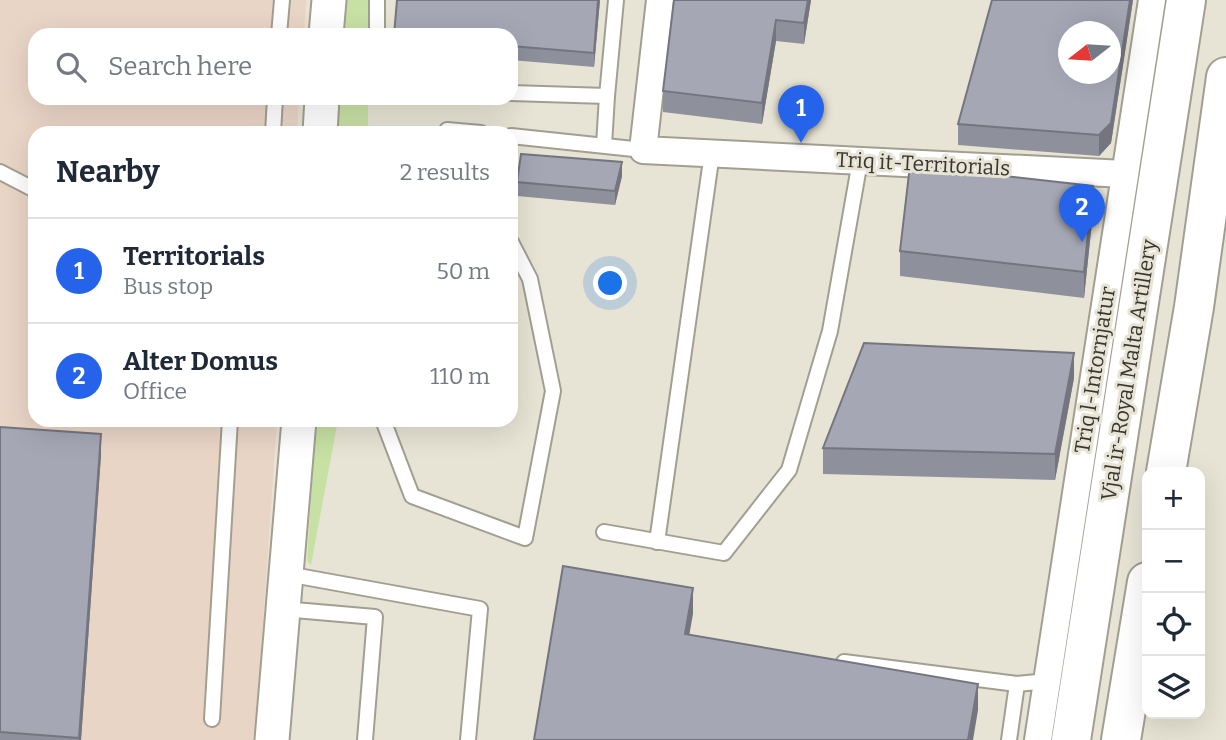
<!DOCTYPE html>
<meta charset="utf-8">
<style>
:root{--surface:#fff;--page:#f2f2f3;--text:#1f2937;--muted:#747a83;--line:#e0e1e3;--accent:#2563eb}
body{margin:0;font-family:Bitter,serif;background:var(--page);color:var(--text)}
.controls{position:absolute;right:21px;bottom:21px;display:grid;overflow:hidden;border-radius:14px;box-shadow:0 7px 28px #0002}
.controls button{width:63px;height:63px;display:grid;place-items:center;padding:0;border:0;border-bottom:2px solid var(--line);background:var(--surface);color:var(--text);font:35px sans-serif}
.compass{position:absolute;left:1058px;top:21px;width:63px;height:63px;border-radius:50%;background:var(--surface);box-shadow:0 7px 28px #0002;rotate:253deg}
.you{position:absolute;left:611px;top:284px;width:24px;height:24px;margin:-18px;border:5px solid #fff;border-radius:50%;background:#1a73e8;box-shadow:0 0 0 10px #1a73e833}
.badge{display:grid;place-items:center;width:46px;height:46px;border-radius:50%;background:var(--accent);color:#fff;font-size:23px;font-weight:700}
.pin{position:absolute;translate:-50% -58px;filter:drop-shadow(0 2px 4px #0008)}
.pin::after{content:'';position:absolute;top:37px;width:24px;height:21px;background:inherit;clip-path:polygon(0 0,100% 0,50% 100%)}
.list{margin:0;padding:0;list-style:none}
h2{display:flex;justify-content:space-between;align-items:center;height:91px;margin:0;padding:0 28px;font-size:30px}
h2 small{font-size:23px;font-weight:400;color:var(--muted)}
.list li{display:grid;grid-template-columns:46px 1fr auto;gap:21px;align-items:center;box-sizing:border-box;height:105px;padding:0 28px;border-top:2px solid var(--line)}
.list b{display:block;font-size:26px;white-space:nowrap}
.list p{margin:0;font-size:23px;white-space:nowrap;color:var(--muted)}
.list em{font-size:23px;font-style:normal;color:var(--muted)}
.icon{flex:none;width:38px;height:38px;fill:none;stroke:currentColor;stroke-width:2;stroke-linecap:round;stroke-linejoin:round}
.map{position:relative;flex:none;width:1226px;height:740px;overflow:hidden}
.search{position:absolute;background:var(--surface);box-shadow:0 7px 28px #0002;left:28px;top:28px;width:490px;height:77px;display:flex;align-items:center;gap:18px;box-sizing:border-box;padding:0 24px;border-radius:21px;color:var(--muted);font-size:26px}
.panel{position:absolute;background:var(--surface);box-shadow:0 7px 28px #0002;left:28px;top:126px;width:490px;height:301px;border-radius:21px}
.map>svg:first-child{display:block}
</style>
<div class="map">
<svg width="1226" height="740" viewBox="0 0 1226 740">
<rect width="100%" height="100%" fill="#e7e4d5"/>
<!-- industrial -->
<path fill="#e9d5c6" d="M0 0H306L304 35H35V98H299L297 133H35V420H277L255 740H0Z"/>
<!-- green -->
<g fill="#c7e1a4">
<path d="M344 0H369V35H342Z"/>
<path d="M337 98H368V133H335Z"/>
<path d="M316 420H338L311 565 307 561Z"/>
</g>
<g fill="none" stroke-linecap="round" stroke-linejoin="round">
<defs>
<g id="service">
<path d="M377 0V35"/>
<path d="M279 35 282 0"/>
<path d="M511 93 607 96 616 0"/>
<path d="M273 133 275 98"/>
<path d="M447 133V130L481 133"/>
<path d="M511 136 643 150"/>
<path d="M604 145 607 96"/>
<path d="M0 172 35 190"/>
<path d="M383 420 412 496 525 538 553 391 530 279 511 242"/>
<path d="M604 532 724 553 789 470 830 331 860 161"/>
<path d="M657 542 712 153"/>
<path d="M287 574 480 609 468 740"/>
<path d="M283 609 375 617 365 740"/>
<path d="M844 662 1017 684 1047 681"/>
<path d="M212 719 230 420"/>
<path d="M1009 740 1017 684"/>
</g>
<g id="minor">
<path d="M660 0 643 150 1125 174"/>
<path d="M1038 740 1152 0"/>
</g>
<g id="tertiary">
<path d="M326 35 329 0"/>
<path d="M320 133 322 98"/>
<path d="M272 740 299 420"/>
</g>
<g id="trunk">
<path d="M1166 472 1194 307 1226 77"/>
<path d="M1071 740 1186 0"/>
<path d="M1121 740 1147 582"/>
</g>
</defs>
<!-- service casing -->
<use href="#service" stroke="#a29f91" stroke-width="18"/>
<!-- minor casing -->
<use href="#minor" stroke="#a29f91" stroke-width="30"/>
<!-- tertiary casing -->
<use href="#tertiary" stroke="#a29f91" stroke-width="37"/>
<!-- trunk casing -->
<use href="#trunk" stroke="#a29f91" stroke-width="42"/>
<!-- service -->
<use href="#service" stroke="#fff" stroke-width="14"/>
<!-- minor -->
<use href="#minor" stroke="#fff" stroke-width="26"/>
<!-- tertiary -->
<use href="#tertiary" stroke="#fff" stroke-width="33"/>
<!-- trunk -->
<use href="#trunk" stroke="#fff" stroke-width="38"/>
</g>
<!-- wall -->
<g fill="#8e909c">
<path d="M600 0 594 67 511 60V35Z"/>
<path d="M674 0H811L804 44 776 41 762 124 663 112V91Z"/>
<path d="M992 0H1133L1111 143 1099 156 958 145V124Z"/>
<path d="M622 176 615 205 517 196V182Z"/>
<path d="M1093 212 1084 298 900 276V251Z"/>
<path d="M1074 378 1055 480 823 474V448Z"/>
<path d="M0 427 101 455 81 740H0Z"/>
</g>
<!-- shaded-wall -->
<g fill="#74757f">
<path d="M598 0H600L594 67V53Z"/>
<path d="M808 0H811L804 44V23Z"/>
<path d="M1130 0H1133L1111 143 1099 156V135Z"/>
<path d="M776 20V41L762 124V103Z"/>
<path d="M622 162V176L615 205V191Z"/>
<path d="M1093 186V212L1084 298V272Z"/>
<path d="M1074 353V378L1055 480V454Z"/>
<path d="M101 434V455L81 740H79Z"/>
<path d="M693 588V614L685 659V634Z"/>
<path d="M978 684V710L973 740H968Z"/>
</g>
<!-- building -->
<g fill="#a5a7b5" stroke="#74757f" stroke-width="2" fill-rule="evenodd">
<path d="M397 0H598L594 53 511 46V35H394Z"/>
<path d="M674 0H808L804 23 776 20 762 103 663 91Z"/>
<path d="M992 0H1130L1111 123 1099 135 958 124ZM1068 32H1110V74H1068Z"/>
<path d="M521 154 622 162 615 191 517 182Z"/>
<path d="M910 165 1093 186 1084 272 900 251Z"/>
<path d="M864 343 1074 353 1055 454 823 448Z"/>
<path d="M0 427 101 434 79 738 0 732Z"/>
<path d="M563 566 693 588 685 634 978 684 968 740H534Z"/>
</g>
<g text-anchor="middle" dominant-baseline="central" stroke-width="6" stroke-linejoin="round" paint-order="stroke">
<!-- street labels -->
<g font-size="21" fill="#373630" stroke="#e7e4d5">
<text transform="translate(923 164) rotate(3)">Triq it-Territorials</text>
<text transform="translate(1095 370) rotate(-81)">Triq l-Intornjatur</text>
<text transform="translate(1129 370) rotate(-81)">Vjal ir-Royal Malta Artillery</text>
</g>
</g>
</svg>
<div class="controls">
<button>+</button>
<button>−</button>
<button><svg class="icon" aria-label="locate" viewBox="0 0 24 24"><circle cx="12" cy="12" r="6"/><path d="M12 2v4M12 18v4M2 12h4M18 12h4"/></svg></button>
<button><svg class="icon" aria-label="layers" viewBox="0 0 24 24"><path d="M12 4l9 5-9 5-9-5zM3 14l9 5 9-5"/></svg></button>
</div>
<svg class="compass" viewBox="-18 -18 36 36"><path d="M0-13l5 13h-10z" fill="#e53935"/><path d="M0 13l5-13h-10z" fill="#747a83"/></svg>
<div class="you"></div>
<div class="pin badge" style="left:801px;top:143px">1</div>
<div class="pin badge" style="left:1082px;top:242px">2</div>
<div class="search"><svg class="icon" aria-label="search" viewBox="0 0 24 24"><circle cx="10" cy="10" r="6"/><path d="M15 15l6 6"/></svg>Search here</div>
<section class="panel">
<h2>Nearby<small>2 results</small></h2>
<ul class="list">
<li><span class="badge">1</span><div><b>Territorials</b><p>Bus stop</p></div><em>50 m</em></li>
<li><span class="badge">2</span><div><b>Alter Domus</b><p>Office</p></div><em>110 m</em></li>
</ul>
</section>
</div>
